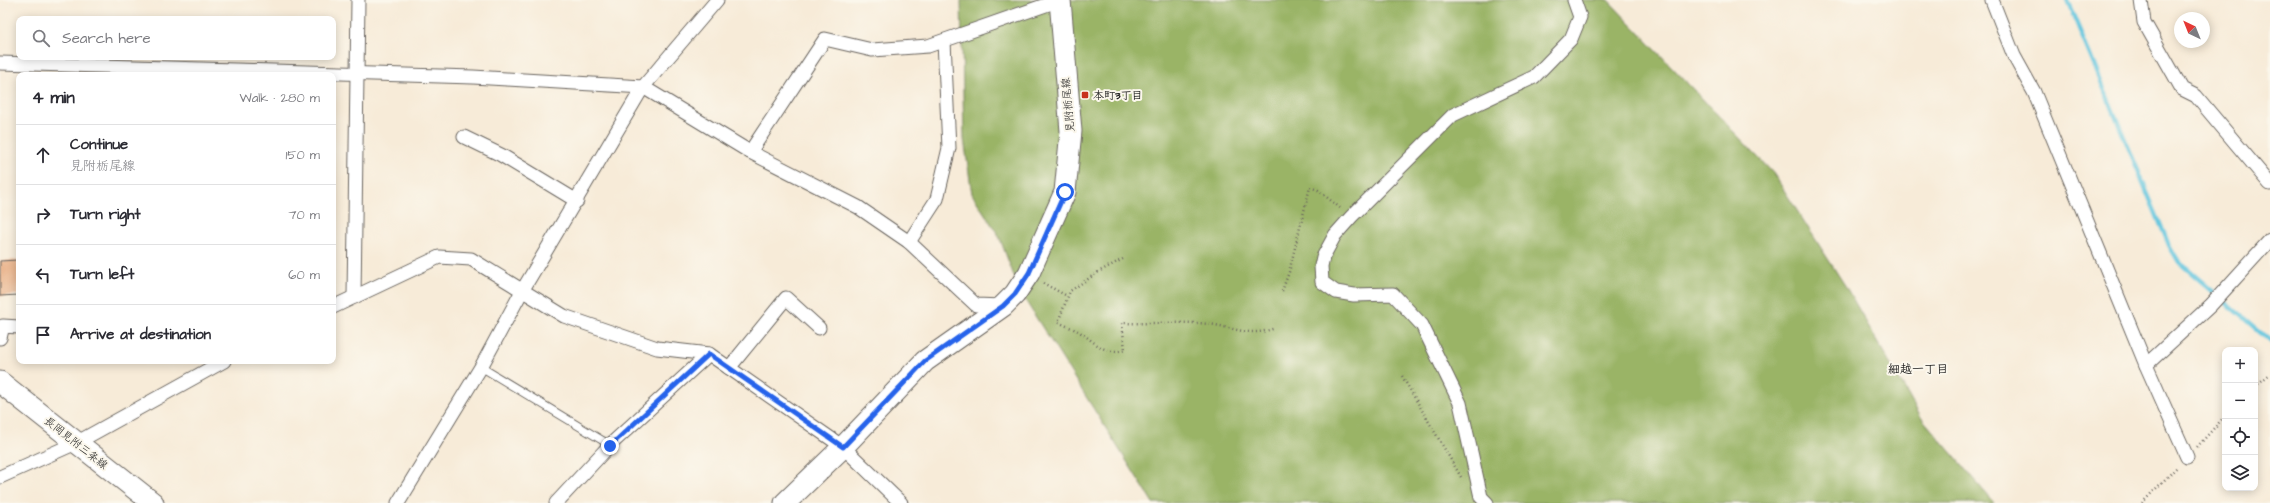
<!DOCTYPE html>
<meta charset="utf-8">
<style>
:root{--surface:#fff;--page:#f7f7f7;--text:#2b2b33;--muted:#7c7c81;--line:#e1e1e2}
body{margin:0;font-family:"Architects Daughter","Klee One",sans-serif;background:var(--page);color:var(--text)}
.controls{position:absolute;right:12px;bottom:12px;display:grid;overflow:hidden;border-radius:8px;box-shadow:0 2px 10px #0003}
.controls button{width:36px;height:36px;display:grid;place-items:center;padding:0;border:0;border-bottom:1px solid var(--line);background:var(--surface);color:var(--text);font:20px sans-serif}
.compass{position:absolute;left:2174px;top:12px;width:36px;height:36px;border-radius:50%;background:var(--surface);box-shadow:0 2px 10px #0003;rotate:317deg}
.stop{position:absolute;width:12px;height:12px;margin:-9px;border:3px solid #2563eb;border-radius:50%;background:#fff}
.stop.end{background:#2563eb;border-color:#fff;box-shadow:0 1px 4px #0008}
.list{margin:0;padding:0;list-style:none}
h2{display:flex;justify-content:space-between;align-items:center;height:52px;margin:0;padding:0 16px;font-size:17px}
h2 small{font-size:13px;font-weight:400;color:var(--muted)}
.list li{display:grid;grid-template-columns:26px 1fr auto;gap:12px;align-items:center;box-sizing:border-box;height:60px;padding:0 16px;border-top:1px solid var(--line)}
.list b{display:block;font-size:15px;white-space:nowrap}
.list p{margin:0;font-size:13px;white-space:nowrap;color:var(--muted)}
.list em{font-size:13px;font-style:normal;color:var(--muted)}
.icon{flex:none;width:22px;height:22px;fill:none;stroke:currentColor;stroke-width:2;stroke-linecap:round;stroke-linejoin:round}
.map{position:relative;flex:none;width:2270px;height:503px;overflow:hidden}
.search{position:absolute;background:var(--surface);box-shadow:0 2px 10px #0003;left:16px;top:16px;width:320px;height:44px;display:flex;align-items:center;gap:10px;box-sizing:border-box;padding:0 14px;border-radius:8px;color:var(--muted);font-size:15px}
.panel{position:absolute;background:var(--surface);box-shadow:0 2px 10px #0003;left:16px;top:72px;width:320px;height:292px;border-radius:8px}
.map>svg:first-child{display:block}
</style>
<div class="map">
<svg width="2270" height="503" viewBox="0 0 2270 503">
<rect width="100%" height="100%" fill="#fbf7ec"/>
<filter id="ink" filterUnits="userSpaceOnUse"><feTurbulence type="fractalNoise" baseFrequency=".025" numOctaves="2"/><feDisplacementMap in="SourceGraphic" scale="8" xChannelSelector="R" yChannelSelector="G"/><feConvolveMatrix kernelMatrix="1 2 1 2 8 2 1 2 1" color-interpolation-filters="sRGB"/></filter>
<filter id="wash" filterUnits="userSpaceOnUse"><feTurbulence type="fractalNoise" baseFrequency=".012" numOctaves="4" result="noise"/><feDisplacementMap in="SourceGraphic" scale="16" xChannelSelector="R" yChannelSelector="G"/><feGaussianBlur stdDeviation="0.9" result="paint"/><feColorMatrix in="noise" values="0 0 0 0 0 0 0 0 0 0 0 0 0 0 0 0 0 1.4 0 .05"/><feComposite in="paint" operator="in"/></filter>
<g filter="url(#wash)">
<rect width="100%" height="100%" fill="#f7ebd8"/>
<!-- forest -->
<path fill="#9ab466" stroke="#5b6841" d="M961 0H1608L1773 173 1846 287 1920 416 1994 503H1153L1020 292 999 236 972 194 964 139Z"/>
<g fill="none" stroke-linecap="round" stroke-linejoin="round">
<!-- stream -->
<path stroke="#60c5de" stroke-width="4.5" d="M2067 0 2169 245 2179 262 2270 341"/>
</g>
<g id="blocks">
<!-- building -->
<path fill="#e6a678" d="M18 260 19 295 0 296V261Z"/>
</g>
</g>
<g filter="url(#ink)">
<use href="#blocks" fill-opacity="0" stroke="#69645e" stroke-width="1"/>
<g fill="none" stroke-linecap="round" stroke-linejoin="round">
<defs>
<path id="service" d="M481 367 610 445"/>
<g id="minor">
<path d="M1992 0 2014 56 2034 92 2146 365 2187 457"/>
<path d="M2141 0 2144 22 2182 89 2196 96 2270 184"/>
<path d="M0 63 473 77 643 87 750 152 858 207 909 242 976 305 1002 306"/>
<path d="M464 137 501 155 577 201"/>
<path d="M750 152 825 39 872 50 928 46 1060 0"/>
<path d="M909 242 937 199 949 148 944 41"/>
<path d="M354 297 358 0"/>
<path d="M333 307 439 257 471 259 564 316 657 348 709 354 843 447 901 503"/>
<path d="M0 338 3 326 19 327"/>
<path d="M2146 365 2211 305 2270 240"/>
<path d="M729 368 786 298 819 328"/>
<path d="M0 477 76 443 224 361"/>
<path d="M398 503 481 367 522 291 643 87 717 0"/>
<path d="M556 503 610 445 709 354"/>
<path d="M1487 503 1481 497 1460 403 1422 325 1393 294 1354 295 1336 292 1322 282 1321 266 1323 257 1335 235 1351 217 1453 115 1534 77 1571 39 1580 17 1574 0"/>
</g>
<g id="primary">
<path d="M0 382 153 503"/>
<path d="M785 503 843 447 925 361 1003 306 1015 294 1029 273 1065 192 1071 131 1060 0"/>
</g>
</defs>
<!-- service casing -->
<use href="#service" stroke="#69645e" stroke-width="9"/>
<!-- minor casing -->
<use href="#minor" stroke="#69645e" stroke-width="15"/>
<!-- primary casing -->
<use href="#primary" stroke="#69645e" stroke-width="23"/>
<!-- path -->
<g stroke="#69645e" stroke-width="2.5" stroke-dasharray="1 3" stroke-linecap="butt">
<path d="M1123 259 1100 271 1070 291 1058 322C1064 325 1072 328 1078 331 1096 342 1102 355 1125 350L1122 323C1151 324 1180 321 1209 324 1233 327 1250 338 1275 328"/>
<path d="M1043 283 1067 296"/>
<path d="M1282 291 1289 272 1310 187 1318 190 1340 208"/>
<path d="M1402 376 1461 477"/>
<path d="M2255 386 2270 374"/>
<path d="M2197 447 2225 416"/>
<path d="M2142 503 2178 466"/>
</g>
<!-- service -->
<use href="#service" stroke="#fff" stroke-width="7"/>
<!-- minor -->
<use href="#minor" stroke="#fff" stroke-width="13"/>
<!-- primary -->
<use href="#primary" stroke="#fff" stroke-width="21"/>
</g>
</g>
<g fill="none" stroke-linecap="round" stroke-linejoin="round" filter="url(#ink)">
<!-- route -->
<path stroke="#2563eb" stroke-width="5" d="M610 446 709 354 843 447 925 361 1003 306 1015 294 1029 273 1065 192"/>
</g>
<!-- markers -->
<rect fill="#c8321e" stroke="#fbf7ec" stroke-width="1.5" x="1081" y="91" width="8" height="8" rx="2"/>
<g text-anchor="middle" dominant-baseline="central" stroke-width="4" stroke-linejoin="round" paint-order="stroke">
<!-- poi labels -->
<g font-size="11" font-weight="bold" fill="#1c1c1c" stroke="#fbf7ec" text-anchor="start">
<text x="1093" y="95">本町3丁目</text>
</g>
<!-- street labels -->
<g font-size="11" fill="#1c1c1c" stroke="#fbf7ec">
<text transform="translate(1068 105) rotate(-95)">見附栃尾線</text>
<text transform="translate(76 443) rotate(38)">長岡見附三条線</text>
</g>
<!-- neighbourhood labels -->
<g font-size="12" font-weight="bold" fill="#1c1c1c" stroke="#fbf7ec">
<text x="1918" y="369">細越一丁目</text>
</g>
</g>
</svg>
<div class="controls">
<button>+</button>
<button>−</button>
<button><svg class="icon" aria-label="locate" viewBox="0 0 24 24"><circle cx="12" cy="12" r="6"/><path d="M12 2v4M12 18v4M2 12h4M18 12h4"/></svg></button>
<button><svg class="icon" aria-label="layers" viewBox="0 0 24 24"><path d="M12 4l9 5-9 5-9-5zM3 14l9 5 9-5"/></svg></button>
</div>
<svg class="compass" viewBox="-18 -18 36 36"><path d="M0-13l5 13h-10z" fill="#e53935"/><path d="M0 13l5-13h-10z" fill="#7c7c81"/></svg>
<div class="stop" style="left:1065px;top:192px"></div>
<div class="stop end" style="left:610px;top:446px"></div>
<div class="search"><svg class="icon" aria-label="search" viewBox="0 0 24 24"><circle cx="10" cy="10" r="6"/><path d="M15 15l6 6"/></svg>Search here</div>
<section class="panel">
<h2>4 min<small>Walk · 280 m</small></h2>
<ul class="list">
<li><svg class="icon" aria-label="ahead" viewBox="0 0 24 24"><path d="M12 20V5M6 11l6-6 6 6"/></svg><div><b>Continue</b><p>見附栃尾線</p></div><em>150 m</em></li>
<li><svg class="icon" aria-label="right" viewBox="0 0 24 24"><path d="M7 20v-9h11M14 6l5 5-5 5"/></svg><div><b>Turn right</b></div><em>70 m</em></li>
<li><svg class="icon" aria-label="left" viewBox="0 0 24 24"><path d="M17 20v-9H6M10 6l-5 5 5 5"/></svg><div><b>Turn left</b></div><em>60 m</em></li>
<li><svg class="icon" aria-label="arrive" viewBox="0 0 24 24"><path d="M6 21V4h12l-3 4 3 4H6"/></svg><div><b>Arrive at destination</b></div></li>
</ul>
</section>
</div>
